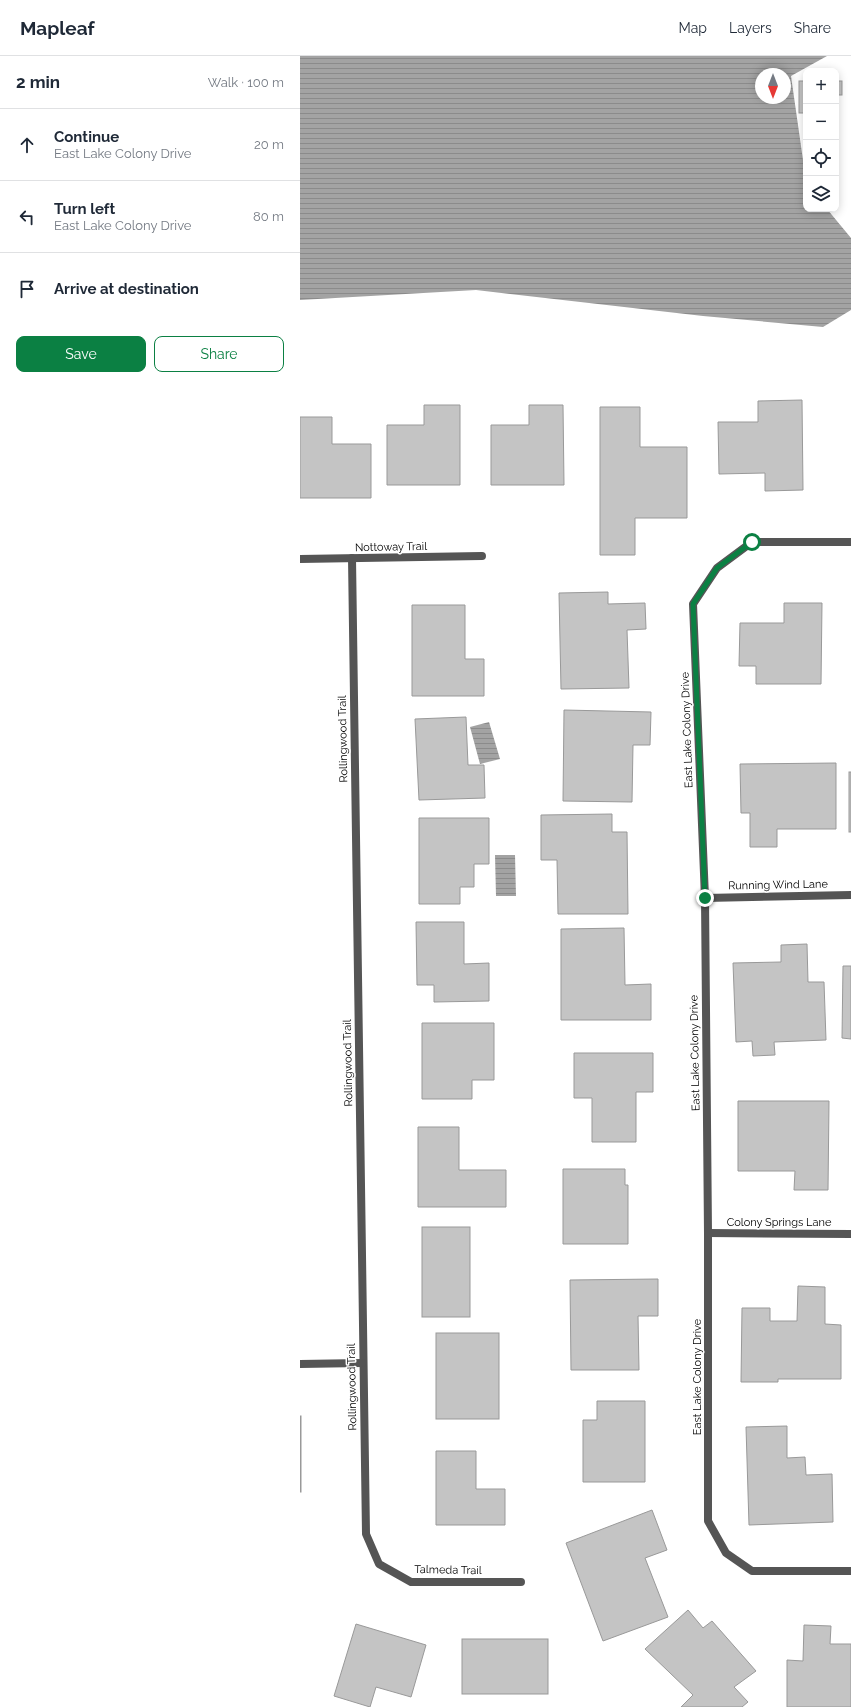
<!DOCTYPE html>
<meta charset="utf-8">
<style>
:root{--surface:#fff;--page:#f6f6f7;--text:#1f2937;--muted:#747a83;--line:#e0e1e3;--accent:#0b8043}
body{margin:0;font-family:Raleway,sans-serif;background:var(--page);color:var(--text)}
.controls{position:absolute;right:12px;top:12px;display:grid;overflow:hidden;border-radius:8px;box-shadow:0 2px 10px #0003}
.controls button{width:36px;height:36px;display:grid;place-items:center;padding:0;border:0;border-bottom:1px solid var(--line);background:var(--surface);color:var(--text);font:20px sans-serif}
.compass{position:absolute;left:455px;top:12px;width:36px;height:36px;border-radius:50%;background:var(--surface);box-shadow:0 2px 10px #0003;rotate:180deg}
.stop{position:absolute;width:12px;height:12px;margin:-9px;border:3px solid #0b8043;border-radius:50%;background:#fff}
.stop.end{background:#0b8043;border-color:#fff;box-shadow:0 1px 4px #0008}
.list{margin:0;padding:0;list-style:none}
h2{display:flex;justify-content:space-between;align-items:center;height:52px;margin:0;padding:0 16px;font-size:17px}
h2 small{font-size:13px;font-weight:400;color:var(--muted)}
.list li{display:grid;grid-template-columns:26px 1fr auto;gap:12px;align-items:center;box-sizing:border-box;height:72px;padding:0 16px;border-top:1px solid var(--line)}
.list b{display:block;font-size:15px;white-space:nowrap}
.list p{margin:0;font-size:13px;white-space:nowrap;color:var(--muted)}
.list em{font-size:13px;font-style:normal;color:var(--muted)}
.actions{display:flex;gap:8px;padding:12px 16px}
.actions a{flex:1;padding:9px 0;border:1px solid var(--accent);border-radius:8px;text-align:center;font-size:14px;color:var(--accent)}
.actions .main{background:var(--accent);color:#fff}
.icon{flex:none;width:22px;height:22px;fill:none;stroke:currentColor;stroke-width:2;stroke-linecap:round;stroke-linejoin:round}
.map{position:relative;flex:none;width:551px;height:1651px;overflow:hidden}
header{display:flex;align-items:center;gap:24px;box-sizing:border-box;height:56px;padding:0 20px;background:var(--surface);border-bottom:1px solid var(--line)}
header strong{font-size:19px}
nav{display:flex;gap:22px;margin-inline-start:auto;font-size:14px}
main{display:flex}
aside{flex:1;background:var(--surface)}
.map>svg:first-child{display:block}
</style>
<header>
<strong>Mapleaf</strong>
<nav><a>Map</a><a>Layers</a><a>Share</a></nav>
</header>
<main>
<aside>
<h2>2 min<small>Walk · 100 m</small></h2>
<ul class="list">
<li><svg class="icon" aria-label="ahead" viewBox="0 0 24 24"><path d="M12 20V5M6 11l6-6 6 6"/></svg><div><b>Continue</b><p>East Lake Colony Drive</p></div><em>20 m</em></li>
<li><svg class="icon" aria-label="left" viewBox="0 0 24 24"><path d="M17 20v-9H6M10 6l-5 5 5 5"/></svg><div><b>Turn left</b><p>East Lake Colony Drive</p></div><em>80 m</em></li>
<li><svg class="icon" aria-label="arrive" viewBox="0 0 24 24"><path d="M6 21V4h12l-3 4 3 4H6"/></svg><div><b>Arrive at destination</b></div></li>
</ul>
<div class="actions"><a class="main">Save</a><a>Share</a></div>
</aside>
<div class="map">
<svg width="551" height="1651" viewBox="0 0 551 1651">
<defs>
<pattern id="water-rules" width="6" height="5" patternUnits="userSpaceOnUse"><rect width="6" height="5" fill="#a3a3a3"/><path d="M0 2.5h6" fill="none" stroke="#8b8b8b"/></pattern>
</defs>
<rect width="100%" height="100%" fill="#fff"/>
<!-- water -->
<g fill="url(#water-rules)" fill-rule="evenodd">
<path d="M0 0H527L491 20 506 125V153H527L551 182V254L523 271 403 260 176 234 0 244ZM461 18H485V42H461Z"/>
<path d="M189 666 200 703 180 708 170 671Z"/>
<path d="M195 799H215L216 840H196Z"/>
</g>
<!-- building -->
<g fill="#c4c4c4" stroke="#999">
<rect x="499" y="25" width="7" height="32"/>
<rect x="536" y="25" width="6" height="14"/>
<path d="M502 344 503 434 465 435V417L419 418 418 366H458V345Z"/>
<path d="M124 349H160V429H87V369H124Z"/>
<path d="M229 349H263L264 429H191V369H229Z"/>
<path d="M300 351H340V391H387V462H335V499H300Z"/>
<path d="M0 361H32V388H71V442H0Z"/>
<path d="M308 536V548L345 547 346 573 327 574 329 632 261 633 259 537Z"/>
<path d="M484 547H522L521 628H456V610H439L440 567H484Z"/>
<path d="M112 549H165V603H184V640H112Z"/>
<path d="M264 654 351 656 350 689H333L332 746 263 745Z"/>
<path d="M166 661 168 709H184L185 742 119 744 115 663Z"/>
<path d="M536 707V773H477V791H450V757H441L440 708Z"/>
<rect x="549" y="716" width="2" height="60"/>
<path d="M312 758V776H327L328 858H258L257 804H241V759Z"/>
<path d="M119 762H189V808H174V831H160V848H119Z"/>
<path d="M116 866H164V908L189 907V945L134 946V929H117Z"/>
<path d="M324 872 325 929 351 928V964H261V873Z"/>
<path d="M507 888 508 926H524L526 984 474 986 475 999 453 1000 452 985 436 986 433 907 481 906V889Z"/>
<path d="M543 910H551V983L542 982Z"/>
<path d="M122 967H194V1024H172V1043H122Z"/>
<path d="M274 997H353V1036H336V1086H292V1042H274Z"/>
<path d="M438 1045H529L528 1134H494L495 1115H438Z"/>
<path d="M118 1071H159V1114H206V1151H118Z"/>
<path d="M263 1113H325V1129H328V1188H263Z"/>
<rect x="122" y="1171" width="48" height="90"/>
<path d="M358 1223V1260H338L339 1314H271L270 1224Z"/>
<path d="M498 1230 525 1231V1268L541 1269V1323H478V1326H441L442 1252H470V1265H497Z"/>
<rect x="136" y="1277" width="63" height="86"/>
<path d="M297 1345H345V1426H283V1364H297Z"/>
<rect x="0" y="1360" width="1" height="76"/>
<path d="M487 1370V1402L505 1401 506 1419 532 1418 533 1466 449 1469 446 1371Z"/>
<path d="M136 1395H176V1433H205V1469H136Z"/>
<path d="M352 1454 367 1494 345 1502 368 1561 303 1585 266 1487Z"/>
<path d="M388 1554 403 1572 412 1565 456 1615 434 1631 448 1646 442 1651H381L393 1639 345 1593Z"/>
<path d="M56 1568 126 1589 111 1641 76 1631 70 1651 34 1640Z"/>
<path d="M504 1569 531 1570 530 1588H551V1651H487V1604L503 1605Z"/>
<rect x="162" y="1583" width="86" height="55"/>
</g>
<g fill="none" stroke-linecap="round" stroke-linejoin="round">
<!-- street -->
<g stroke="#555" stroke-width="8">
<path d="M551 486H452L417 512 393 548 405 842 408 1177V1465L426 1497 452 1515H551"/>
<path d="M52 502 66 1478 79 1508 111 1526H221"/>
<path d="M0 503 182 500"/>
<path d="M405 842 551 839"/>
<path d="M408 1177 551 1178"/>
<path d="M0 1308 62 1307"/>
</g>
</g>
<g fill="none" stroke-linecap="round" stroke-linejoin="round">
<!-- route -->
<path stroke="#0b8043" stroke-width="5" d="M405 842 393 548 417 512 452 486"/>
</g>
<g text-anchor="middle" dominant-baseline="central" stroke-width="3" stroke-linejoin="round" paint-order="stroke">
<!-- street labels -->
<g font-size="11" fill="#000" stroke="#fff">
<text transform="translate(91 491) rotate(-1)">Nottoway Trail</text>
<text transform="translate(387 674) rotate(-92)">East Lake Colony Drive</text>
<text transform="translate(43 683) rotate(-91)">Rollingwood Trail</text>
<text transform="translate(478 829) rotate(-1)">Running Wind Lane</text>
<text transform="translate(395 997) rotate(-91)">East Lake Colony Drive</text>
<text transform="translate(48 1007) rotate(-91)">Rollingwood Trail</text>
<text x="479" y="1166">Colony Springs Lane</text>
<text transform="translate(397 1321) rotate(-90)">East Lake Colony Drive</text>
<text transform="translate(52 1331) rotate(-91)">Rollingwood Trail</text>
<text transform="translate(148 1514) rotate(1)">Talmeda Trail</text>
</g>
</g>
</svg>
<div class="controls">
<button>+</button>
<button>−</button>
<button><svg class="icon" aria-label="locate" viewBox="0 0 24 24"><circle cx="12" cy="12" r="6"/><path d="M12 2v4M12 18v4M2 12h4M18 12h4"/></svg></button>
<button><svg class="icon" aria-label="layers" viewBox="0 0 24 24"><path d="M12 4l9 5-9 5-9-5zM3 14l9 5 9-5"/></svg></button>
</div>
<svg class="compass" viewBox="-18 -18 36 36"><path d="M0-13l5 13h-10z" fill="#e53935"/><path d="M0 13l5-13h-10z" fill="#747a83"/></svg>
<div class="stop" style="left:452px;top:486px"></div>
<div class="stop end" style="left:405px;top:842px"></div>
</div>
</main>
